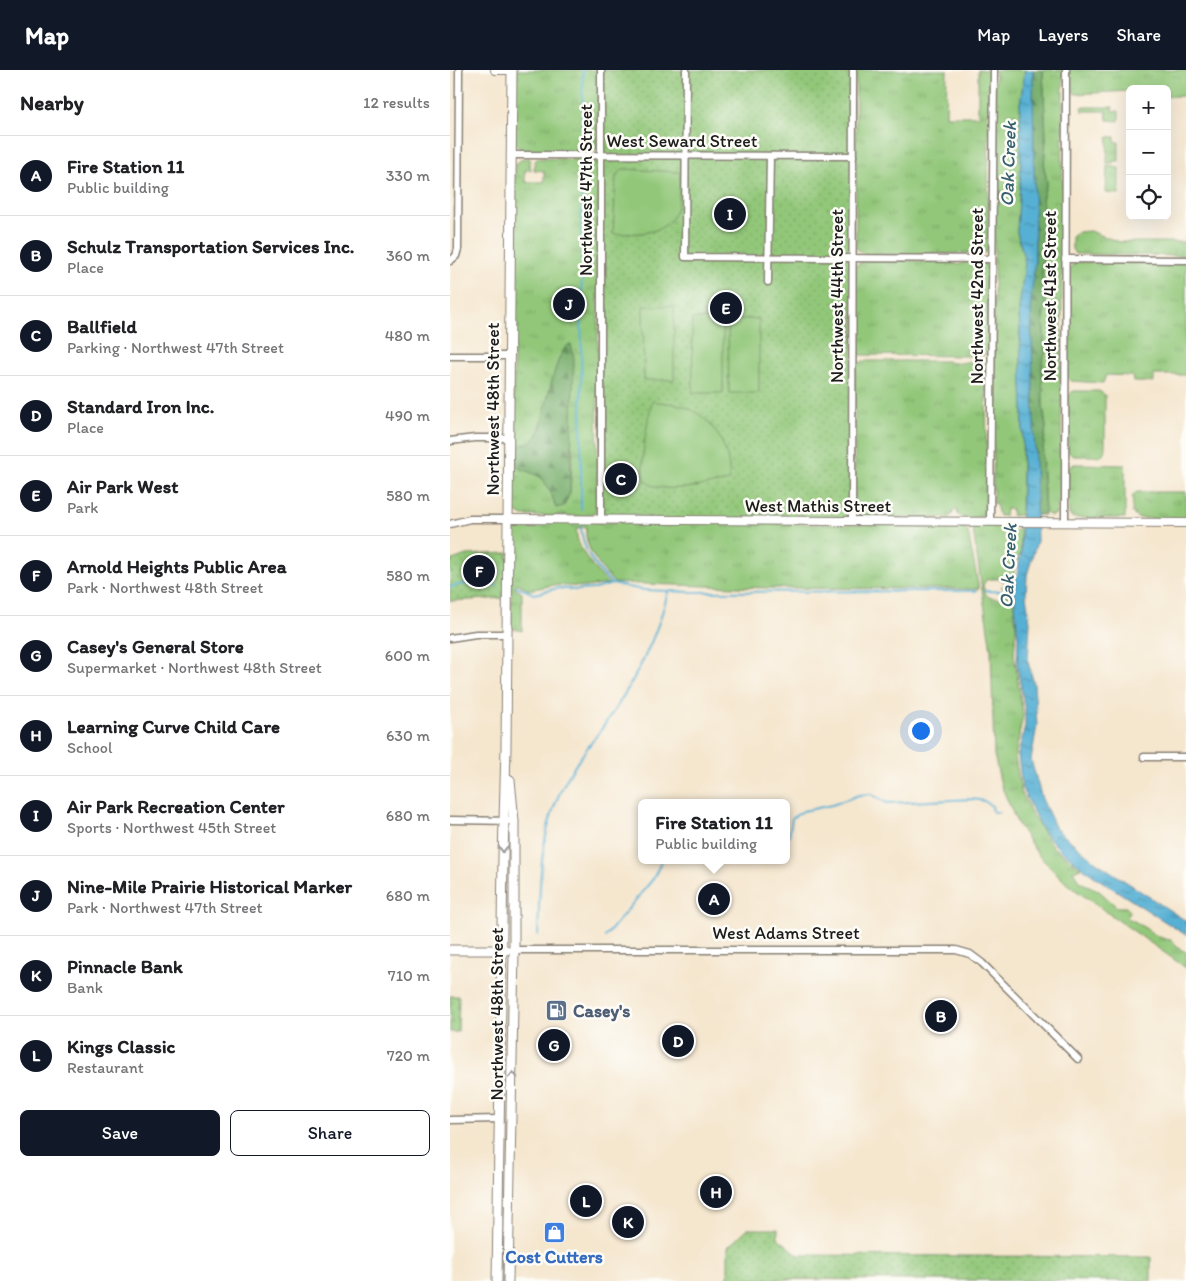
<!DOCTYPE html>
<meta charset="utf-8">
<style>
:root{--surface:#fff;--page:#f6f6f6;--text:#202124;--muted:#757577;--line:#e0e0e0;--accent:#111827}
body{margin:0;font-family:Itim,sans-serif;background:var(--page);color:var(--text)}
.controls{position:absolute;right:15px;top:15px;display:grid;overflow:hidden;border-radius:8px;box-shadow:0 5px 20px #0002}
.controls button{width:45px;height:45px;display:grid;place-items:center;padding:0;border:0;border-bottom:1px solid var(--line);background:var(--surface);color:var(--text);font:25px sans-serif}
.you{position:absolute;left:470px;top:660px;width:18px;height:18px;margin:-12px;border:4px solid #fff;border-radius:50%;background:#1a73e8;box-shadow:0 0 0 8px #1a73e833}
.badge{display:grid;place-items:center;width:32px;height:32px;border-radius:50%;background:var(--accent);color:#fff;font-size:16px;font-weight:700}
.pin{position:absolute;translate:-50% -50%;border:2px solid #fff;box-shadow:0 1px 5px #0006}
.popup{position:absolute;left:188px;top:729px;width:152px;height:65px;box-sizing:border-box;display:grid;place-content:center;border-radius:8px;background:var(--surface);filter:drop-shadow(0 1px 4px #0005);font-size:16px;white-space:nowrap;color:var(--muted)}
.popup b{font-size:19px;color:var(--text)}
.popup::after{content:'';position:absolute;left:50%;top:100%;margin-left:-10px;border:10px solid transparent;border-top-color:var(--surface)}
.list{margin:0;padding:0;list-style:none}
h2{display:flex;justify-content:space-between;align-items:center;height:65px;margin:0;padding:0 20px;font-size:21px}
h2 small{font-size:16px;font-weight:400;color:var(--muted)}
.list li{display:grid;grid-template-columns:32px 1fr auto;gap:15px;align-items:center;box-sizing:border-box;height:80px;padding:0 20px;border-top:1px solid var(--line)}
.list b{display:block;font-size:19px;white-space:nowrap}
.list p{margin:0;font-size:16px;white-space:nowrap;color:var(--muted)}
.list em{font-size:16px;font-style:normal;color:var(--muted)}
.actions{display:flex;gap:10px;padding:15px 20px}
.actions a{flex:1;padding:11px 0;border:1px solid var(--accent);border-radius:8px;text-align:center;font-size:18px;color:var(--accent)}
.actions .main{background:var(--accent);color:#fff}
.icon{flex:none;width:28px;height:28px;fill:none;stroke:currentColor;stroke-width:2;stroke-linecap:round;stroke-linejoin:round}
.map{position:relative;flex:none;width:736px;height:1211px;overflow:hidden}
header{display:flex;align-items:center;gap:30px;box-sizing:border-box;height:70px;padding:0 25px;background:var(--accent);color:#fff}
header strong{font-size:24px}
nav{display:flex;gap:28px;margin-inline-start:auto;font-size:18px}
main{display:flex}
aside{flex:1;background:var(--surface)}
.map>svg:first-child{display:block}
</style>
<header>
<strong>Map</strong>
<nav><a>Map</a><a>Layers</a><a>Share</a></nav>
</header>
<main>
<aside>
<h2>Nearby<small>12 results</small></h2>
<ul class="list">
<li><span class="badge">A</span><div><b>Fire Station 11</b><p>Public building</p></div><em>330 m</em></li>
<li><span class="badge">B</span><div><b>Schulz Transportation Services Inc.</b><p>Place</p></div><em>360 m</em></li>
<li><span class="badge">C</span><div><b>Ballfield</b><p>Parking · Northwest 47th Street</p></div><em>480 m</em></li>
<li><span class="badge">D</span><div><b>Standard Iron Inc.</b><p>Place</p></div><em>490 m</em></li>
<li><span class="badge">E</span><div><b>Air Park West</b><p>Park</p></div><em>580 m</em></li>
<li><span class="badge">F</span><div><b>Arnold Heights Public Area</b><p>Park · Northwest 48th Street</p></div><em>580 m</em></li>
<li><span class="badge">G</span><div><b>Casey's General Store</b><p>Supermarket · Northwest 48th Street</p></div><em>600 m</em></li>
<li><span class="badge">H</span><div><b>Learning Curve Child Care</b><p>School</p></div><em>630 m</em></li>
<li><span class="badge">I</span><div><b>Air Park Recreation Center</b><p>Sports · Northwest 45th Street</p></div><em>680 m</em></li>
<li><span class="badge">J</span><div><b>Nine-Mile Prairie Historical Marker</b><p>Park · Northwest 47th Street</p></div><em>680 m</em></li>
<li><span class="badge">K</span><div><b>Pinnacle Bank</b><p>Bank</p></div><em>710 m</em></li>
<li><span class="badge">L</span><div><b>Kings Classic</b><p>Restaurant</p></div><em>720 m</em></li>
</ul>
<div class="actions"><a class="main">Save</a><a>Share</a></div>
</aside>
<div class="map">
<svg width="736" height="1211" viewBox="0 0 736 1211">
<defs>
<pattern id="grass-tufts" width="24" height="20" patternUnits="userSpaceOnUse" patternTransform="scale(1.25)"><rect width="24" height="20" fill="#92c779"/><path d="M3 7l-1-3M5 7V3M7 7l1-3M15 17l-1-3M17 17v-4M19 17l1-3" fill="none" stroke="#7daa68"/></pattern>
<pattern id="forest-firs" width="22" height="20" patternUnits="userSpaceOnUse" patternTransform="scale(1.25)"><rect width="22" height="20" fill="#75ac69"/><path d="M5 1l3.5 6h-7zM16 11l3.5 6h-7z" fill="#5f8b56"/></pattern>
<pattern id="park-dots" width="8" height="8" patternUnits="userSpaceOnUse" patternTransform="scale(1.25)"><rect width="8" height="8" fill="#92c779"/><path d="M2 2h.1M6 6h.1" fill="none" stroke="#7daa68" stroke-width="1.8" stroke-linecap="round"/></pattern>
<pattern id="water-ripples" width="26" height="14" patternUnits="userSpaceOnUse" patternTransform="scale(1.25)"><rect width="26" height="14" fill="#56b0d4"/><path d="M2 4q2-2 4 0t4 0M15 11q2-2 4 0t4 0" fill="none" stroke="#468eab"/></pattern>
</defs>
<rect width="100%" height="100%" fill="#fdfcf7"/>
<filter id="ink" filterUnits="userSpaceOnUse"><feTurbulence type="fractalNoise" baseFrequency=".02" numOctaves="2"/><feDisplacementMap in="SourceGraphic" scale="10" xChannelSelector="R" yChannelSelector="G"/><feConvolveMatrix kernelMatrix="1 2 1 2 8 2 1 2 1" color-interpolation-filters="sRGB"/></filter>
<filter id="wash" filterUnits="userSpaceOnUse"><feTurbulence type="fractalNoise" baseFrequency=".0096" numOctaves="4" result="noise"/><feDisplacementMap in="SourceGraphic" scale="20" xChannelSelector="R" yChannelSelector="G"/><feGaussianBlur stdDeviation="1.12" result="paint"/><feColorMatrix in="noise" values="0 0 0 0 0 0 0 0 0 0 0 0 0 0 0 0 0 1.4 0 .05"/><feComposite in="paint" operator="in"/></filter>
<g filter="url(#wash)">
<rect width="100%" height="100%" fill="#f5e6ce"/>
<!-- grass -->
<g fill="url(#grass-tufts)" stroke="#57724a" fill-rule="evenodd">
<path d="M66 0H149L147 79 142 82 72 81 65 74Z"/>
<path d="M406 0H497L496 46H528V0H539L538 177 535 183 415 185 406 178Z"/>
<path d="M545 0H575L570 34 571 97 567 162 575 192 569 240 573 339 571 445 562 446V439H556L555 446H549L546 434 543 433Z"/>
<path d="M593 0H613L611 432 608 433 606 444 601 446 595 442 592 387 596 357 593 337 592 292 595 284 593 244 596 236 592 203 594 187 591 165 594 159 592 129 597 112 594 97 596 69Z"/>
<path d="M618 0H736V26H717V19H680V21L625 24 619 17Z"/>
<path d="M632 37H663V41H669V51L657 50 656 41H632Z"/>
<path d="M658 67H665V72H669V91H663V93H657Z"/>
<path d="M79 88 81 100H75V112H94V101L84 100 85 91 88 88 145 90 149 95 147 434 145 442 139 446H73L63 440 65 94 72 89ZM91 355 123 378 120 423 106 438 101 423 91 407 76 400 67 387 87 366Z"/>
<path d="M657 96 669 98V124L656 123Z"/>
<path d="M640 161 669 172H736V186L625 184 622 179V167L628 162Z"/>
<path d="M414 190 503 192 509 195 516 191 520 195 534 192 538 197V276L535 285 528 286 410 285 404 277 405 196Z"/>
<path d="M626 192H736V305H704V312H683L682 306 656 305 653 313 620 311 617 307 619 198Z"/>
<path d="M413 291H497C510 298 525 285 536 295L537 442 534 447 512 448 508 445 507 440H504L502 445 498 448 414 447 405 441V295Z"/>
<path d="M623 321H649L655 325V381L651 386H624L618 382V326Z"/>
<path d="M624 394 675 395V448H624L619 445 617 403 618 398Z"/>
<path d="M687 422H736V449L687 448 682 443 683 425Z"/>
<path d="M108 452 513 455 518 462 529 519 319 518 164 513C150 496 134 480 136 457L127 458C123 475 146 501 159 514L135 517 104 515 79 520 67 513 65 519 72 523V561L63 559 61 555 62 464C69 450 94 453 108 452Z"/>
<path d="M526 455H554L560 461H565L570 457 571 483 564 495 563 519 551 517 557 513 549 509H537L533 515 536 525 541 528 557 529 555 524 563 525 566 559 564 585 573 645 565 687 571 722 578 735 579 740 603 777 631 798 623 801 630 812 648 820 667 837H676L680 841 677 848C693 853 704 869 721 870L728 878 736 882V898L617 814 589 786 567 753 551 715 544 685 541 580 523 460Z"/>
</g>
<!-- forest -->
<g fill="url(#forest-firs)" stroke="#486442">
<path d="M583 0H593L596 69 594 97 597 112 592 129 596 155 591 165 594 188 592 203 596 237 593 244 595 284 592 292 593 337 596 357 592 387 595 445H585L584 424 581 231 585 190Z"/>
<path d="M118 275H121L124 288 120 423 114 436 106 438 101 423 91 407 67 397 68 379 71 375 82 371 87 366C96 345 103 286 118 275Z"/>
</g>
<!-- park -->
<g fill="url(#park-dots)" stroke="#57724a">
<path d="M151 0H371L372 3 403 4 402 451 151 450Z"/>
<path d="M58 483V528L0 531V491L16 485Z"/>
<path d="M0 926H9L8 962H0Z"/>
<path d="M297 1159H328V1168L349 1185 701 1187V1211L290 1209V1211H278V1177Z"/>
</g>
<!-- pitch -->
<g fill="#92c779" stroke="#57724a">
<path d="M172 99 230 102C230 158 217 164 163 164L166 106Z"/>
<path d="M193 236H224V310H194Z"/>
<path d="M242 249H273V323H243Z"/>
<path d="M278 249H309V323H279Z"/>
<path d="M202 331C212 333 224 333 233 336 263 346 282 380 279 411 262 414 208 426 196 411 187 398 199 347 202 331Z"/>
</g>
<!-- water -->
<path fill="url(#water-ripples)" stroke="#396678" d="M575 0H583L585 190 581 231 587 471 577 505 576 526 580 552 578 592 584 614 587 655 581 690 592 729 606 759 646 792 736 851V865L645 807 609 779 591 758 572 718 568 685 575 656V641L567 594 568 568 564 521 571 483 573 339 569 240 575 192 567 162 571 97 570 34Z"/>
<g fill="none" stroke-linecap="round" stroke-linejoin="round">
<!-- stream -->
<g stroke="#56b0d4" stroke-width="2">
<path d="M132 79 133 0"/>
<path d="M131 439 132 92"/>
<path d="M131 457C133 482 144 495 161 513"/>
<path d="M66 516 84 524 108 518 125 520 145 519 162 514 194 520 242 522 526 521"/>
<path d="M0 517 12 514 47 515"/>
<path d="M536 521 566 522"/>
<path d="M336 769 339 766 342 748 353 741 382 735 409 725 421 724 437 733 523 729 534 731 542 736 543 742H549"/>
<path d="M88 865C90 818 89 770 108 727 119 700 138 678 155 654 184 613 206 571 218 522"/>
<path d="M155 867 203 809 212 790"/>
</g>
</g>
</g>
<g filter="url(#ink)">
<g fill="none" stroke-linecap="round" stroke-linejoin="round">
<defs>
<g id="minor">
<path d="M236 0 235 187 541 189"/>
<path d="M61 85 403 86"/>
<path d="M615 189 736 190"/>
<path d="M0 191 6 186 8 179 9 0"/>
<path d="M318 212 320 86"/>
<path d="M0 286H60"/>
<path d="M0 371 25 368H59"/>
<path d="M151 450V0"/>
<path d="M402 451 403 0"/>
<path d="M540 452 544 0"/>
<path d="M615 452 616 0"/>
<path d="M0 454 20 449H58"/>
<path d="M0 568 26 564H57"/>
<path d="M694 687H736"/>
<path d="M0 750 64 751"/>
<path d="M64 880H506L520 884 532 893 628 989"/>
<path d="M0 1050 50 1049"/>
</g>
<g id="tertiary">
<path d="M45 0H62"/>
<path d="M58 449 736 453"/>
</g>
<g id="secondary">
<path d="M0 880H56"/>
<path d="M47 1211 53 787 56 678 62 0"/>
<path d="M58 1211 64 880V751L60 710"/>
</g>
</defs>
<!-- minor casing -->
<use href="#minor" stroke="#888175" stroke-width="9"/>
<!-- tertiary casing -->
<use href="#tertiary" stroke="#888175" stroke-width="10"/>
<!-- secondary casing -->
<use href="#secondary" stroke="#888175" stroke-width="11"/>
<!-- minor -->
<use href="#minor" stroke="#fff" stroke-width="6"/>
<!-- tertiary -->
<use href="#tertiary" stroke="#fff" stroke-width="8"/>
<!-- secondary -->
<use href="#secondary" stroke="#fff" stroke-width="9"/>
</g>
<!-- one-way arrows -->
<defs><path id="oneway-chevron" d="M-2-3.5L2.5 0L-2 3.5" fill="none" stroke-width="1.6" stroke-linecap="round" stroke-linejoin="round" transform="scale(1.25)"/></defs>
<g stroke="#999">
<use href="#oneway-chevron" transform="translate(53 779) rotate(92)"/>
<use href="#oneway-chevron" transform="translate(63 1005) rotate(-90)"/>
</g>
</g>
<!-- icons -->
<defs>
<symbol id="fuel-square" viewBox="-11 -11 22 22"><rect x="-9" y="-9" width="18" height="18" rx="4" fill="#5c6f8a" stroke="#fdfcf7"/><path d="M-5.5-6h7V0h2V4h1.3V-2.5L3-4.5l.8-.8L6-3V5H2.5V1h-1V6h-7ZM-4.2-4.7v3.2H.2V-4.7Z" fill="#fff"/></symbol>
<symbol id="shop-square" viewBox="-11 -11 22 22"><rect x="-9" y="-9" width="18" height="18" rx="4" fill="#3f7fe0" stroke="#fdfcf7"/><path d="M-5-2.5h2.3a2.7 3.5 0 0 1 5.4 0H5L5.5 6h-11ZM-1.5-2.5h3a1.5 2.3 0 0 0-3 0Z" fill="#fff"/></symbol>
</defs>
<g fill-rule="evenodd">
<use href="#fuel-square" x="94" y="928" width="25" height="25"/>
<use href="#shop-square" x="92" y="1150" width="25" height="25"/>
</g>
<g text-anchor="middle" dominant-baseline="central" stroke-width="5" stroke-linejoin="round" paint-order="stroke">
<!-- street labels -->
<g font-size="18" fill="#1c1c1c" stroke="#fdfcf7">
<text x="232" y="71">West Seward Street</text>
<text transform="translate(136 120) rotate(-90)">Northwest 47th Street</text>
<text transform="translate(387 226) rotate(-90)">Northwest 44th Street</text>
<text transform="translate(527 226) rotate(-90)">Northwest 42nd Street</text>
<text transform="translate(600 226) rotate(-90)">Northwest 41st Street</text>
<text transform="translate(43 339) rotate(-90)">Northwest 48th Street</text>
<text x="368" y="436">West Mathis Street</text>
<text x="336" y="863">West Adams Street</text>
<text transform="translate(47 944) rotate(-90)">Northwest 48th Street</text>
</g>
<!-- service labels -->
<g font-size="18" font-weight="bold" fill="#4e5e75" stroke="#fdfcf7" text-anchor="start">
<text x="123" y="941">Casey's</text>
</g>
<!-- shop labels -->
<g font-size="18" font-weight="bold" fill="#366cbe" stroke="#fdfcf7">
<text x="104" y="1187">Cost Cutters</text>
</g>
<!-- water labels -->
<g font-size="19" font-style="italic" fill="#365f6f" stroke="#fdfcf7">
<text transform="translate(558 94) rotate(-88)">Oak Creek</text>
<text transform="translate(558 496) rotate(-87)">Oak Creek</text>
</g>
</g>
</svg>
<div class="controls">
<button>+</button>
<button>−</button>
<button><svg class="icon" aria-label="locate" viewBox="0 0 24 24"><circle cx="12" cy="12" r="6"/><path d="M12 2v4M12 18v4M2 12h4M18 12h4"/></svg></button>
</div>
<div class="you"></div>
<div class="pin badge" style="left:264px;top:829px">A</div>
<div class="popup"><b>Fire Station 11</b>Public building</div>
<div class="pin badge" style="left:491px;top:946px">B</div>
<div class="pin badge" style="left:171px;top:409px">C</div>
<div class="pin badge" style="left:228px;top:971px">D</div>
<div class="pin badge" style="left:276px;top:238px">E</div>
<div class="pin badge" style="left:29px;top:501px">F</div>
<div class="pin badge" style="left:104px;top:975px">G</div>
<div class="pin badge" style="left:266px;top:1122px">H</div>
<div class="pin badge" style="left:280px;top:144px">I</div>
<div class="pin badge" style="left:119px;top:234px">J</div>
<div class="pin badge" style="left:178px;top:1152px">K</div>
<div class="pin badge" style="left:136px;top:1131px">L</div>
</div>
</main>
